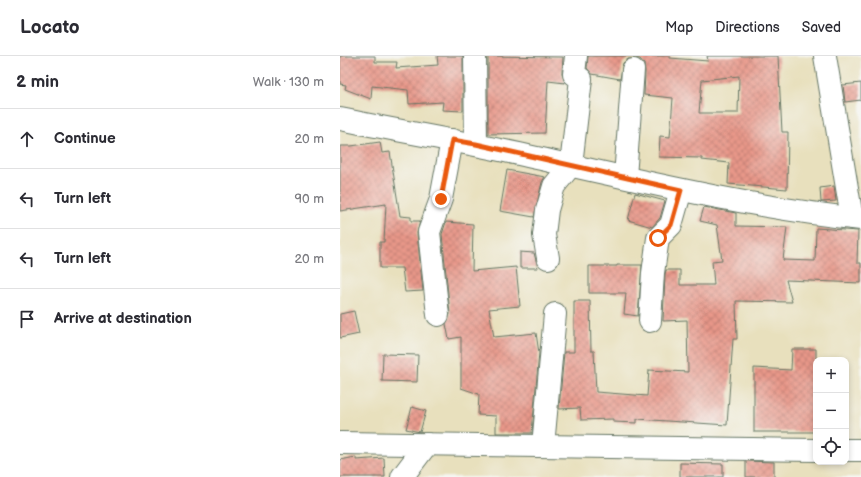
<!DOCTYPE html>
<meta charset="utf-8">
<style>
:root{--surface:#fff;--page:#f7f7f7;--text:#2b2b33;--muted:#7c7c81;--line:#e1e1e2}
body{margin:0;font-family:"Balsamiq Sans",sans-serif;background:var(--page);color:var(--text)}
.controls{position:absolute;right:12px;bottom:12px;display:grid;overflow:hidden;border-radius:8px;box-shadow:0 2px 6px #0003}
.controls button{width:36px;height:36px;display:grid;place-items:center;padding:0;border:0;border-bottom:1px solid var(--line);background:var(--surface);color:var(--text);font:20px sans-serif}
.stop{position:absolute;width:12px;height:12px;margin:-9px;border:3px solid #ea580c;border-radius:50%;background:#fff}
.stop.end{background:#ea580c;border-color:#fff;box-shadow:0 1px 4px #0008}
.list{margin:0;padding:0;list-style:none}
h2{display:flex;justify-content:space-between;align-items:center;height:52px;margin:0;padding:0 16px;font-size:17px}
h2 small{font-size:13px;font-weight:400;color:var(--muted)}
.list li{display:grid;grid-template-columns:26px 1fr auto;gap:12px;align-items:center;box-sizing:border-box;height:60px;padding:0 16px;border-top:1px solid var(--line)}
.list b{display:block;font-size:15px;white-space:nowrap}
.list em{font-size:13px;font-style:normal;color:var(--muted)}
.icon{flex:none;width:22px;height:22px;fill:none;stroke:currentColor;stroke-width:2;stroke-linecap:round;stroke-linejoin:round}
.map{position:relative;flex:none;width:521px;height:421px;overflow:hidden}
header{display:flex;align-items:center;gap:24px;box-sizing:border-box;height:56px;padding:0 20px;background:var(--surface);border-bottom:1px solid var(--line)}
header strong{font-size:19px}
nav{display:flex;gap:22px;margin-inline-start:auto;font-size:14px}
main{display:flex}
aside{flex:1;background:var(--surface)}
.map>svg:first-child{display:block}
</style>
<header>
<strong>Locato</strong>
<nav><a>Map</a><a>Directions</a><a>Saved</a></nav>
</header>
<main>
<aside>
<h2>2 min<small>Walk · 130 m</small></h2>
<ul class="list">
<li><svg class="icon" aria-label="ahead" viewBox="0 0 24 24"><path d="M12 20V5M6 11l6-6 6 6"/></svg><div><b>Continue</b></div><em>20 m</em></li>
<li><svg class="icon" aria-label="left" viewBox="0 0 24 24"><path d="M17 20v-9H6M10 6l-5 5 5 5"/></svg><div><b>Turn left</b></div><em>90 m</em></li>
<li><svg class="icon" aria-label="left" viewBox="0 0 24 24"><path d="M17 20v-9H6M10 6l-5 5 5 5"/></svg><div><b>Turn left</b></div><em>20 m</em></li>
<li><svg class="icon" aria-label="arrive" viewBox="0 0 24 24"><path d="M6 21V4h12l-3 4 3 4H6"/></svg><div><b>Arrive at destination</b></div></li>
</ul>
</aside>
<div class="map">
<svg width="521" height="421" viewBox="0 0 521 421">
<defs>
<pattern id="building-cross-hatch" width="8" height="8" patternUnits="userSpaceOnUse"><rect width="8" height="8" fill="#e89789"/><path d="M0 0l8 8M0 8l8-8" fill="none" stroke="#bb7c71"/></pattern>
</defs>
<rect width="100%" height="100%" fill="#f6f6f2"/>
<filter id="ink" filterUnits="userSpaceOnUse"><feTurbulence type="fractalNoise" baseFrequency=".025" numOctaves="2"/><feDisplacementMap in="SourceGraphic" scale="8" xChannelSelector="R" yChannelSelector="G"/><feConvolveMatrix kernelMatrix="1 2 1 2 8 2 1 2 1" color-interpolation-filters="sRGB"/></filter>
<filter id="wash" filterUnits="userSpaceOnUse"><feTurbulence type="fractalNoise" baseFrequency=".012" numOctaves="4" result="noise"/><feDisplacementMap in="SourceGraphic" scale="16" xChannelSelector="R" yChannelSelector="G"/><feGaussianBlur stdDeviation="0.9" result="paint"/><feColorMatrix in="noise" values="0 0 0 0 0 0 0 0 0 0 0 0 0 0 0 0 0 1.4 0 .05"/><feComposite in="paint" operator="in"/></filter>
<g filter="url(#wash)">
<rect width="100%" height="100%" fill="#e8e0bd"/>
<g id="blocks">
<!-- building -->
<g fill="url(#building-cross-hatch)" fill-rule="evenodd">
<path d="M0 0H35V6H57L56 12 98 9 97 0H123V55L102 54 103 46 69 48 68 34 32 30 31 43 5 33 6 29 0 28Z"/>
<path d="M148 0 223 1 222 17 225 27 208 25 205 77 148 78Z"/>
<path d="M248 0H330V2L368 5 367 0H438L442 76H448L447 133 388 128 389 107 362 104V102L319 101 320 80 330 81 333 42 304 39 305 15 304 8 300 3 294 2 288 3 283 7 280 23 252 18 247 12ZM399 20 398 57H359L362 24Z"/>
<path d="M521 27V44L505 46 503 29Z"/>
<path d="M40 86 42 97 50 96 60 160 71 161V165H80L77 177 83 235 65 236 62 212H40V186H44L46 148 0 155V90H11Z"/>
<path d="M167 114 205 121 202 126 194 161 160 155Z"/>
<path d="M494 130 496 145 481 146 480 132Z"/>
<path d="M295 137 325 145 320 162 312 171 288 164Z"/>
<path d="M364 151 396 157V170L447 171 443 204 475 205 476 172 518 175 517 207H521V227L446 224 452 246 396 245 397 283H393L387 369 297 363V367L273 366V363L241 364 240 352 219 353 224 296H234V245H250L251 295H254L256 336 307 340 309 314 348 316 347 264 323 265 325 218 326 214H340V229H374L372 205 382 204 377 169 360 165Z"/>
<path d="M106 166 133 168 132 215 176 211 180 250 149 253 154 281 196 277 199 297 192 377H156V360L138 359 139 338 121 332V281L109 283 106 268 110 258 102 178Z"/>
<path d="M180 196 194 197 198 212H180Z"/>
<path d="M277 209H302L298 260 284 258 286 237H249V210H277Z"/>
<path d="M14 255 19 278 0 282V258Z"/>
<path d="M452 293H476V376H414V312L451 314Z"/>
<path d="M43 298 78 299 77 326 42 325Z"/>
<path d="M72 351 86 355 80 376 66 373Z"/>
<path d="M16 401V404L44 402 45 421H0V404Z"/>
<path d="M406 405 434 406V421H406Z"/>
<path d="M340 407 383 408V421H340Z"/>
</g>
</g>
</g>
<g filter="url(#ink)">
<use href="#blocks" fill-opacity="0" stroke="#657664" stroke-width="1"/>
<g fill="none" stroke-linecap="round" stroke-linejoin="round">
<defs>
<g id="minor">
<path d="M135 0 136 88"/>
<path d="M485 0 512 162"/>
<path d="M0 63C59 75 119 85 179 98 292 123 405 151 521 163"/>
<path d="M285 121 293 14"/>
<path d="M208 202 204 179 207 154 214 130 231 109 241 23 234 18 236 0"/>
<path d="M98 259 89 176 101 143 112 84"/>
<path d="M310 265 313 217 318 182 331 169 341 134"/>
<path d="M0 387 476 394"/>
<path d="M203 390 215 258"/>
<path d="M506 394H521"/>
<path d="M62 421 87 388"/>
</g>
</defs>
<!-- minor casing -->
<use href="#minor" stroke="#657664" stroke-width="24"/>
<!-- minor -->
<use href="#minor" stroke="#fff" stroke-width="22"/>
</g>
</g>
<g fill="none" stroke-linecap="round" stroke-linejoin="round" filter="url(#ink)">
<!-- route -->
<path stroke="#ea580c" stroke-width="5" d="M101 143 112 84 136 88 341 134 331 169 318 182"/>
</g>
</svg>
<div class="controls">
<button>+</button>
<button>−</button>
<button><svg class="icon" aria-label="locate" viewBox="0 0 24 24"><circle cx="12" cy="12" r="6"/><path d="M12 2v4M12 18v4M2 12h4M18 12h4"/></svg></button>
</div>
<div class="stop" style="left:318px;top:182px"></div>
<div class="stop end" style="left:101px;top:143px"></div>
</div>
</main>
